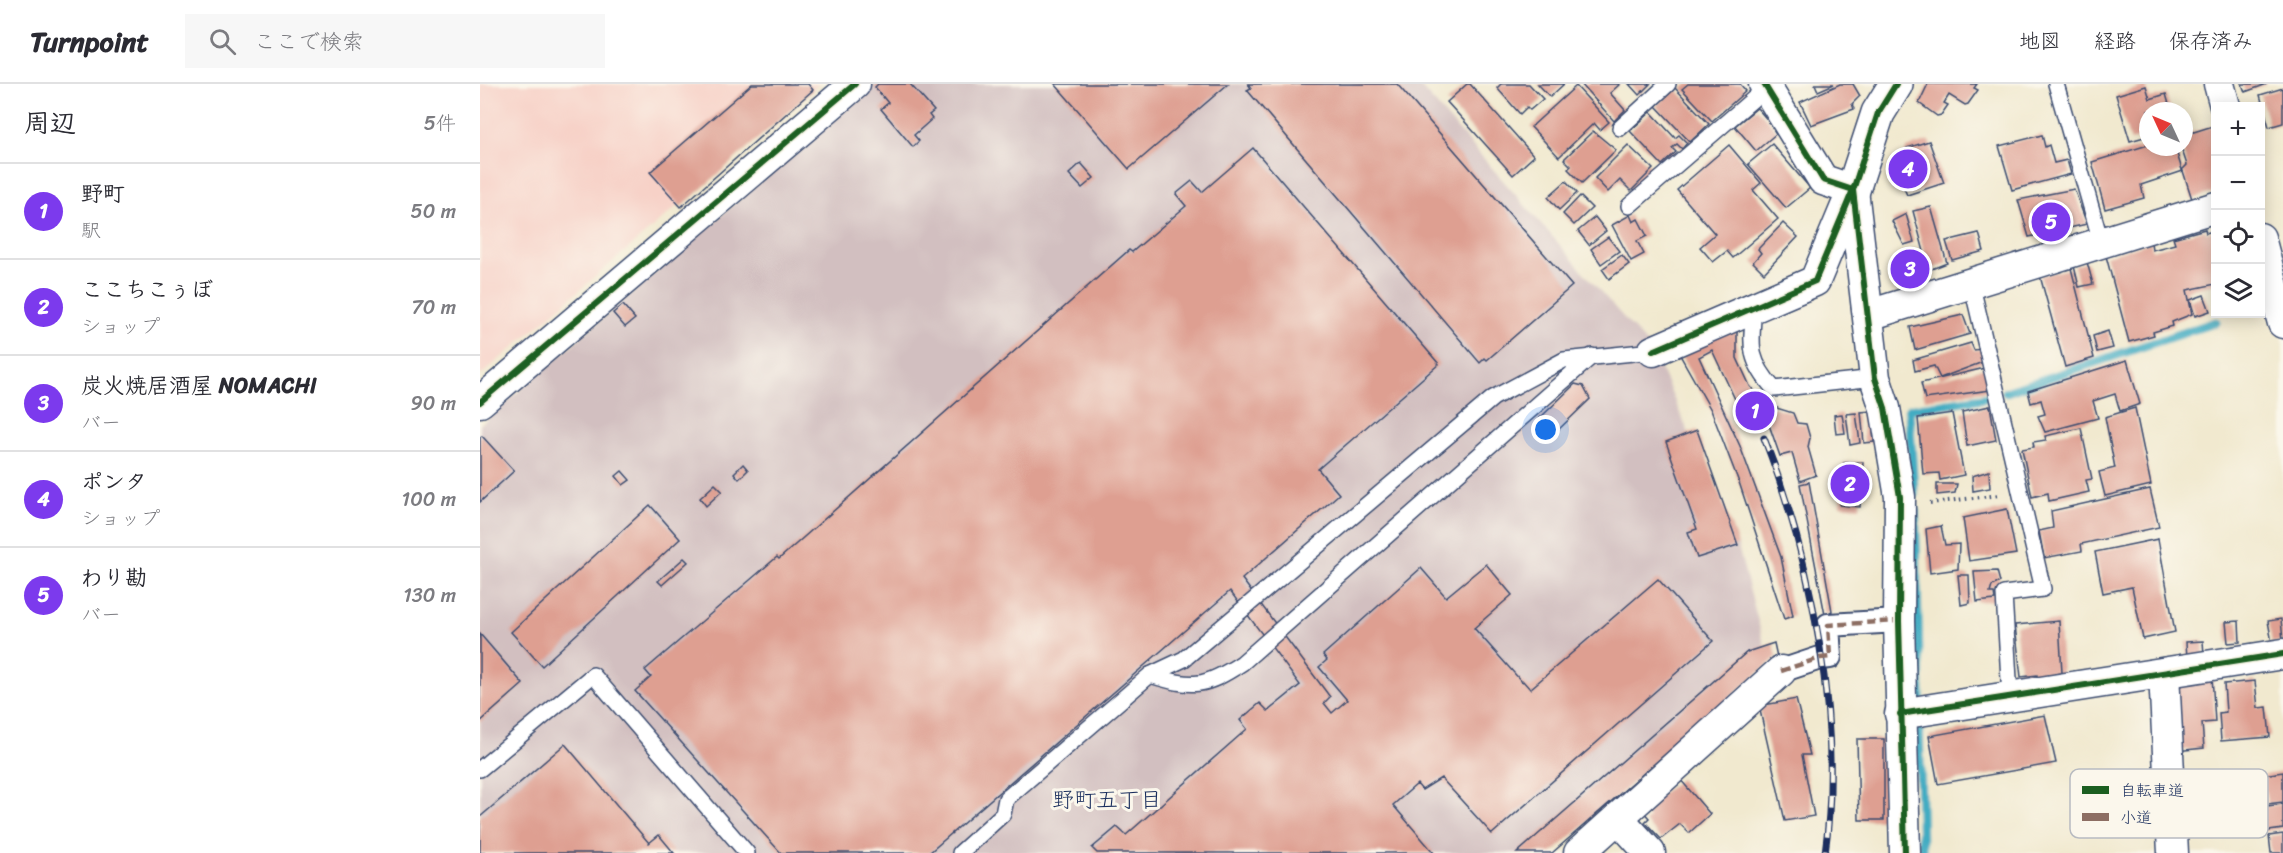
<!DOCTYPE html>
<html lang="ja">
<meta charset="utf-8">
<style>
:root{--surface:#fff;--page:#f7f7f7;--text:#2b2b33;--muted:#7c7c81;--line:#e1e1e2;--accent:#7c3aed}
body{margin:0;font-family:Sriracha,"Klee One",sans-serif;background:var(--page);color:var(--text)}
.controls{position:absolute;right:18px;top:18px;display:grid;overflow:hidden;border-radius:0px;box-shadow:0 3px 15px #0003}
.controls button{width:54px;height:54px;display:grid;place-items:center;padding:0;border:0;border-bottom:2px solid var(--line);background:var(--surface);color:var(--text);font:30px sans-serif}
.compass{position:absolute;left:1659px;top:18px;width:54px;height:54px;border-radius:50%;background:var(--surface);box-shadow:0 3px 15px #0003;rotate:314deg}
.you{position:absolute;left:1066px;top:346px;width:21px;height:21px;margin:-15px;border:4px solid #fff;border-radius:50%;background:#1a73e8;box-shadow:0 0 0 9px #1a73e833}
.badge{display:grid;place-items:center;width:39px;height:39px;border-radius:50%;background:var(--accent);color:#fff;font-size:20px;font-weight:700}
.pin{position:absolute;translate:-50% -50%;border:3px solid #fff;box-shadow:0 2px 6px #0006}
.list{margin:0;padding:0;list-style:none}
h2{display:flex;justify-content:space-between;align-items:center;height:78px;margin:0;padding:0 24px;font-size:26px}
h2 small{font-size:20px;font-weight:400;color:var(--muted)}
.list li{display:grid;grid-template-columns:39px 1fr auto;gap:18px;align-items:center;box-sizing:border-box;height:96px;padding:0 24px;border-top:2px solid var(--line)}
.list b{display:block;font-size:22px;white-space:nowrap}
.list p{margin:0;font-size:20px;white-space:nowrap;color:var(--muted)}
.list em{font-size:20px;font-style:normal;color:var(--muted)}
.icon{flex:none;width:33px;height:33px;fill:none;stroke:currentColor;stroke-width:2;stroke-linecap:round;stroke-linejoin:round}
.map{position:relative;flex:none;width:1803px;height:769px;overflow:hidden}
header{display:flex;align-items:center;gap:36px;box-sizing:border-box;height:84px;padding:0 30px;background:var(--surface);border-bottom:2px solid var(--line)}
header strong{font-size:28px}
nav{display:flex;gap:33px;margin-inline-start:auto;font-size:21px}
.search{width:420px;height:54px;background:var(--page);display:flex;align-items:center;gap:15px;box-sizing:border-box;padding:0 21px;border-radius:0px;color:var(--muted);font-size:22px}
main{display:flex}
aside{flex:1;background:var(--surface)}
.map>svg:first-child{display:block}
</style>
<header>
<strong>Turnpoint</strong>
<div class="search"><svg class="icon" aria-label="search" viewBox="0 0 24 24"><circle cx="10" cy="10" r="6"/><path d="M15 15l6 6"/></svg>ここで検索</div>
<nav><a>地図</a><a>経路</a><a>保存済み</a></nav>
</header>
<main>
<aside>
<h2>周辺<small>5件</small></h2>
<ul class="list">
<li><span class="badge">1</span><div><b>野町</b><p>駅</p></div><em>50 m</em></li>
<li><span class="badge">2</span><div><b>ここちこぅぼ</b><p>ショップ</p></div><em>70 m</em></li>
<li><span class="badge">3</span><div><b>炭火焼居酒屋 NOMACHI</b><p>バー</p></div><em>90 m</em></li>
<li><span class="badge">4</span><div><b>ポンタ</b><p>ショップ</p></div><em>100 m</em></li>
<li><span class="badge">5</span><div><b>わり勘</b><p>バー</p></div><em>130 m</em></li>
</ul>
</aside>
<div class="map">
<svg width="1803" height="769" viewBox="0 0 1803 769">
<rect width="100%" height="100%" fill="#fbf7ec"/>
<filter id="ink" filterUnits="userSpaceOnUse"><feTurbulence type="fractalNoise" baseFrequency=".0167" numOctaves="2"/><feDisplacementMap in="SourceGraphic" scale="12" xChannelSelector="R" yChannelSelector="G"/><feConvolveMatrix kernelMatrix="1 2 1 2 8 2 1 2 1" color-interpolation-filters="sRGB"/></filter>
<filter id="wash" filterUnits="userSpaceOnUse"><feTurbulence type="fractalNoise" baseFrequency=".008" numOctaves="4" result="noise"/><feDisplacementMap in="SourceGraphic" scale="24" xChannelSelector="R" yChannelSelector="G"/><feGaussianBlur stdDeviation="1.35" result="paint"/><feColorMatrix in="noise" values="0 0 0 0 0 0 0 0 0 0 0 0 0 0 0 0 0 1.4 0 .05"/><feComposite in="paint" operator="in"/></filter>
<g filter="url(#wash)">
<rect width="100%" height="100%" fill="#f1e9cf"/>
<!-- built -->
<path fill="#f7d1c7" d="M0 0H339L0 292Z"/>
<!-- industrial -->
<path fill="#d2bfc0" d="M393 0H938L1173 267 1257 459 1286 567 1057 769H0V341Z"/>
<g fill="none" stroke-linecap="round" stroke-linejoin="round">
<!-- stream -->
<g stroke="#43acc2" stroke-width="9">
<path d="M1526 308 1736 238"/>
<path d="M1434 411 1429 325 1510 313"/>
<path d="M1435 426 1440 615"/>
<path d="M1439 640 1442 769"/>
</g>
</g>
<g id="blocks">
<!-- building -->
<g fill="#de9f91">
<path d="M272 0H328L333 6 201 123 170 88Z"/>
<path d="M398 0H430L454 27 449 31 452 35 434 51 439 57 433 63 401 25 408 19 395 3Z"/>
<path d="M575 0H748L649 85Z"/>
<path d="M768 0H917L1092 202 1007 276 1005 274 1000 279 767 6 771 4Z"/>
<path d="M987 0H990L1054 72 1033 91 967 18Z"/>
<path d="M1021 0H1049L1063 15 1050 26 1047 23 1040 30 1017 4Z"/>
<path d="M1058 0H1084L1070 13Z"/>
<path d="M1101 0H1140L1130 9 1145 26 1134 37Z"/>
<path d="M1149 0H1170L1159 11Z"/>
<path d="M1208 0H1260L1266 7 1232 37 1202 5Z"/>
<path d="M1335 0H1354L1338 7Z"/>
<path d="M1360 0H1373L1380 12 1372 20 1374 25 1331 41 1320 18Z"/>
<path d="M1448 0H1497L1494 4 1498 6 1488 20 1485 21 1469 11 1464 19 1468 21 1461 31 1457 32 1439 19Z"/>
<path d="M1762 0H1787L1765 8Z"/>
<path d="M1096 2 1129 38 1120 46 1114 39 1079 73 1051 43Z"/>
<path d="M1666 2 1670 15 1686 10 1691 27H1668V52L1650 57 1636 11Z"/>
<path d="M1195 4 1229 40 1210 58 1176 22Z"/>
<path d="M1803 4V39L1789 43 1780 11Z"/>
<path d="M1277 24 1298 48 1276 67 1255 42Z"/>
<path d="M1171 28 1195 54 1199 51 1207 59 1202 65 1197 60 1192 64 1196 68 1182 81 1150 47Z"/>
<path d="M1736 41V108L1712 115 1703 87 1661 101 1664 114 1625 125 1612 78 1668 61 1695 63 1702 86 1707 81 1701 63H1704V51Z"/>
<path d="M1113 47 1136 66 1102 99 1088 85 1091 82 1084 75Z"/>
<path d="M1562 51 1565 63 1569 61 1574 79 1587 76 1591 90 1532 106 1519 62Z"/>
<path d="M1449 57 1464 99 1427 111 1417 88 1427 64Z"/>
<path d="M1292 60 1330 104 1306 124 1268 80Z"/>
<path d="M1148 61 1173 85 1151 107 1140 96 1128 108 1115 94Z"/>
<path d="M1249 61 1281 99 1273 106 1298 135 1253 174 1247 167 1233 178 1220 163 1235 150 1197 106Z"/>
<path d="M773 64 959 280 838 385 859 410 762 495 850 613 844 619 852 629 867 616 839 583 847 576 843 571 941 484 966 513 1006 480 1032 511 994 544 1042 598 1043 597 1050 605 1178 495 1233 557 1012 750 961 694 942 706 937 700 913 721 954 769H617L612 764 637 743 646 751 767 645 760 636 780 619 788 627 820 601 750 507 449 769H301L155 607 171 593 165 586 297 473 299 475 649 166 652 168 706 122 696 110 712 97 722 108Z"/>
<path d="M601 79 614 94 602 104 589 90Z"/>
<path d="M1086 97 1097 109 1079 126 1068 113Z"/>
<path d="M1594 105 1607 140 1549 153 1538 116Z"/>
<path d="M1100 112 1112 124 1094 141 1083 130Z"/>
<path d="M1451 123 1467 179 1449 186 1433 127Z"/>
<path d="M1426 130 1434 158 1424 161 1412 137Z"/>
<path d="M1150 131 1153 138 1158 135 1167 152 1157 157 1164 170 1151 177 1132 141Z"/>
<path d="M1115 133 1126 147 1109 161 1098 147Z"/>
<path d="M1303 139 1318 153 1284 189 1273 178 1281 169 1278 165Z"/>
<path d="M1725 145 1726 149 1736 146V200L1707 206 1712 230 1692 238 1693 242 1673 248 1674 251 1649 258 1626 172 1671 158 1672 166 1695 160 1693 154Z"/>
<path d="M1499 149 1504 167 1472 176 1466 157Z"/>
<path d="M1128 153 1139 167 1121 180 1111 165Z"/>
<path d="M1433 167 1444 189 1417 199V188L1422 185 1418 172Z"/>
<path d="M1142 171 1149 180 1129 195 1122 185Z"/>
<path d="M1607 178 1613 200 1599 203 1594 182Z"/>
<path d="M1591 184 1614 274 1585 283 1560 192Z"/>
<path d="M1724 211 1730 227 1715 232 1710 216Z"/>
<path d="M143 221 155 235 145 243 133 229Z"/>
<path d="M1483 231 1490 250 1435 266 1430 243Z"/>
<path d="M1257 241V274L1270 302 1287 321 1313 329 1317 339 1326 340 1330 354 1328 363 1336 391 1320 397 1312 369 1300 372 1287 335 1268 343 1232 266 1219 273 1260 362 1301 473 1313 532 1304 535 1260 401 1231 326 1200 271Z"/>
<path d="M1628 247 1633 264 1617 268 1613 252Z"/>
<path d="M1491 259 1494 266 1502 265 1503 278 1460 294 1454 282 1435 287 1433 276Z"/>
<path d="M1647 276 1660 320 1640 327 1635 310 1613 317 1618 334 1565 348 1558 332 1565 330 1561 316 1551 319 1548 307Z"/>
<path d="M1505 284 1510 306 1445 315 1441 299Z"/>
<path d="M1095 300 1103 302 1110 315 1074 350 1066 348 1059 335Z"/>
<path d="M1510 322 1516 356 1487 362 1482 328Z"/>
<path d="M1655 324 1671 401 1625 412 1619 388 1635 384 1625 333Z"/>
<path d="M1391 327 1394 358 1384 359 1381 328Z"/>
<path d="M1376 329 1380 359 1370 361 1366 330Z"/>
<path d="M1472 329 1484 391 1460 396 1459 389 1443 390 1438 334Z"/>
<path d="M1362 330 1365 349 1356 350 1354 331Z"/>
<path d="M1601 344 1612 395 1606 396 1609 408 1569 417 1568 409 1552 413 1542 365 1554 363 1553 358 1566 356 1565 352Z"/>
<path d="M1217 346 1258 461 1217 474 1208 448 1217 445 1186 358Z"/>
<path d="M2 352 34 387 0 418V353Z"/>
<path d="M1383 378 1380 423 1360 421 1364 379Z"/>
<path d="M263 380 268 386 259 395 254 389Z"/>
<path d="M142 387 150 396 143 401 136 392Z"/>
<path d="M1509 387 1510 404 1493 407 1492 392Z"/>
<path d="M1329 398 1352 527 1345 531 1320 400Z"/>
<path d="M235 400 242 407 226 422 220 414Z"/>
<path d="M1457 400H1477L1475 409 1457 411Z"/>
<path d="M1670 405 1679 443 1601 460 1602 467 1564 474 1559 447 1573 444 1571 427Z"/>
<path d="M170 421 200 455 62 582 31 548Z"/>
<path d="M1527 425 1536 470 1489 477 1483 434Z"/>
<path d="M1461 442 1465 461 1479 460 1478 485 1450 489 1446 445Z"/>
<path d="M1678 455 1695 548 1663 555 1652 503 1623 509 1615 468Z"/>
<path d="M204 474 208 478 182 501 178 497Z"/>
<path d="M1517 487 1520 498 1512 502 1510 509H1514L1515 516 1497 518 1494 488Z"/>
<path d="M1478 491H1489L1490 519 1481 521Z"/>
<path d="M1801 535 1803 557 1792 559 1788 537Z"/>
<path d="M1579 537 1582 589 1575 590 1576 598 1558 599 1557 591 1541 593 1535 541Z"/>
<path d="M1759 537 1760 558 1748 559 1746 538Z"/>
<path d="M0 550 43 600 0 638Z"/>
<path d="M1723 557 1724 571 1707 574 1706 558Z"/>
<path d="M1294 559 1297 573 1072 769H1037L1267 568Z"/>
<path d="M1732 592 1735 638 1722 639 1724 664 1696 667 1689 603Z"/>
<path d="M1775 597 1778 624 1787 623 1790 653 1741 657 1739 629 1746 628 1744 600Z"/>
<path d="M1316 615 1330 671H1322L1334 732 1305 737 1279 622Z"/>
<path d="M1565 631 1576 679 1458 700 1449 652Z"/>
<path d="M1377 655H1404V736H1379Z"/>
<path d="M85 660 169 759 179 751 194 769H0V733Z"/>
<path d="M1803 688V718L1787 720 1783 691Z"/>
<path d="M1200 695 1230 730 1209 749 1200 740 1181 755 1165 738 1169 734 1162 726Z"/>
<path d="M1803 720V745L1782 748 1779 723Z"/>
<path d="M1803 750V769H1791L1789 752Z"/>
</g>
</g>
</g>
<g filter="url(#ink)">
<use href="#blocks" fill-opacity="0" stroke="#3b4b6f" stroke-width="1.5"/>
<g fill="none" stroke-linecap="round" stroke-linejoin="round">
<defs>
<g id="service">
<path d="M1576 0 1621 158"/>
<path d="M1140 44 1188 0"/>
<path d="M1149 122 1286 4"/>
<path d="M1491 198 1563 505 1524 510 1530 613"/>
<path d="M1274 223C1271 262 1267 274 1294 305L1395 294"/>
<path d="M670 591C713 604 724 604 762 579L1112 272"/>
<path d="M0 685 113 591 267 769"/>
<path d="M480 769 523 730 526 715 670 591 704 575 1013 314 1084 276 1173 267"/>
</g>
<path id="pedestrian" d="M1301 587 1340 574 1350 573 1348 541 1419 537"/>
<g id="minor">
<path d="M1284 0 1343 96 1373 106"/>
<path d="M1739 0 1745 22"/>
<path d="M1373 106 1395 294 1405 324 1420 413 1419 537 1425 769"/>
<path d="M1780 154 1803 239"/>
<path d="M1389 231 1736 123"/>
<path d="M1173 267 1335 197 1372 108"/>
<path d="M0 318 375 0"/>
<path d="M1684 589 1693 769"/>
<path d="M1420 630 1803 570"/>
<path d="M1138 734 1170 769"/>
<path d="M1099 769 1301 587"/>
</g>
<path id="tertiary" d="M1373 106 1398 29 1416 0"/>
</defs>
<!-- service casing -->
<use href="#service" stroke="#3b4b6f" stroke-width="18"/>
<!-- pedestrian casing -->
<use href="#pedestrian" stroke="#3b4b6f" stroke-width="26"/>
<!-- minor casing -->
<use href="#minor" stroke="#3b4b6f" stroke-width="33"/>
<!-- tertiary casing -->
<use href="#tertiary" stroke="#3b4b6f" stroke-width="36"/>
<!-- path -->
<path stroke="#3b4b6f" stroke-width="4" stroke-dasharray="1.5 4.5" stroke-linecap="butt" d="M1450 419 1520 411"/>
<!-- service -->
<use href="#service" stroke="#fff" stroke-width="15"/>
<!-- pedestrian -->
<use href="#pedestrian" stroke="#fff" stroke-width="22"/>
<!-- minor -->
<use href="#minor" stroke="#fff" stroke-width="30"/>
<!-- tertiary -->
<use href="#tertiary" stroke="#fff" stroke-width="33"/>
<defs>
<path id="rail" d="M1284 354C1332 476 1363 639 1345 769"/>
</defs>
<!-- rail casing -->
<use href="#rail" stroke="#1b2f5e" stroke-width="7"/>
<!-- rail -->
<use href="#rail" stroke="#fbf7ec" stroke-width="4.5" stroke-dasharray="14" stroke-linecap="butt"/>
<!-- quiet -->
<path stroke="#8d6e63" stroke-width="4.5" stroke-dasharray="9 4.5" stroke-linecap="butt" d="M1301 587 1340 574 1350 573 1348 541 1419 537"/>
<defs>
<g id="cycleway">
<path d="M1284 0 1343 96 1373 106"/>
<path d="M1373 106 1395 294 1405 324 1420 413 1419 537 1425 769"/>
<path d="M1173 267 1335 197 1373 106 1398 29 1416 0"/>
<path d="M0 318 375 0"/>
<path d="M1420 630 1803 570"/>
</g>
</defs>
<!-- cycleway casing -->
<use href="#cycleway" stroke="#fbf7ec" stroke-width="10"/>
<!-- cycleway -->
<use href="#cycleway" stroke="#1b5e20" stroke-width="6"/>
</g>
</g>
<g text-anchor="middle" dominant-baseline="central" stroke-width="6" stroke-linejoin="round" paint-order="stroke">
<!-- neighbourhood labels -->
<g font-size="22" fill="#1b2f5e" stroke="#fbf7ec">
<text x="627" y="715">野町五丁目</text>
</g>
</g>
<!-- legend -->
<rect x="1590" y="685" width="198" height="69" rx="9" fill="#fbf7ec" stroke="#b8bbc1" stroke-width="1.5"/>
<rect x="1602" y="702" width="27" height="8" fill="#1b5e20"/>
<rect x="1602" y="729" width="27" height="8" fill="#8d6e63"/>
<g font-size="16" fill="#1b2f5e">
<text x="1640" y="712">自転車道</text>
<text x="1640" y="739">小道</text>
</g>
</svg>
<div class="controls">
<button>+</button>
<button>−</button>
<button><svg class="icon" aria-label="locate" viewBox="0 0 24 24"><circle cx="12" cy="12" r="6"/><path d="M12 2v4M12 18v4M2 12h4M18 12h4"/></svg></button>
<button><svg class="icon" aria-label="layers" viewBox="0 0 24 24"><path d="M12 4l9 5-9 5-9-5zM3 14l9 5 9-5"/></svg></button>
</div>
<svg class="compass" viewBox="-18 -18 36 36"><path d="M0-13l5 13h-10z" fill="#e53935"/><path d="M0 13l5-13h-10z" fill="#7c7c81"/></svg>
<div class="you"></div>
<div class="pin badge" style="left:1275px;top:327px">1</div>
<div class="pin badge" style="left:1370px;top:400px">2</div>
<div class="pin badge" style="left:1430px;top:185px">3</div>
<div class="pin badge" style="left:1428px;top:85px">4</div>
<div class="pin badge" style="left:1571px;top:138px">5</div>
</div>
</main>
